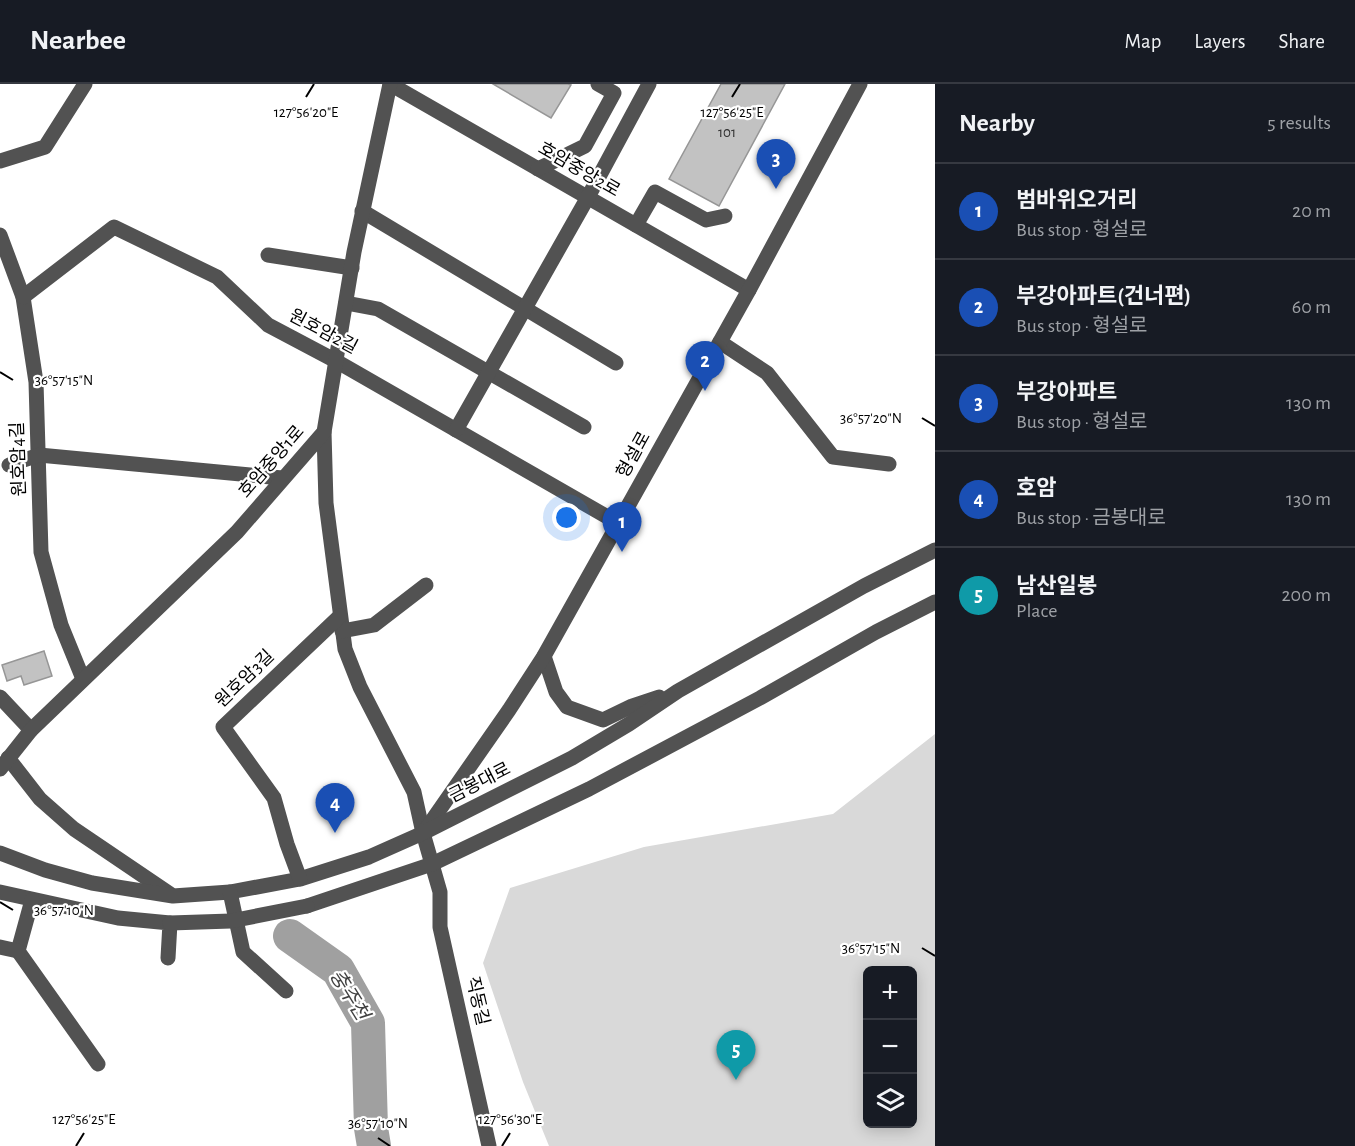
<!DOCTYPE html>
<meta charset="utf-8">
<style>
:root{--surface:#171b24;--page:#20242c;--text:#f1f3f6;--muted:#9ea1a6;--line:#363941;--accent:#858687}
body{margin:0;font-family:"Alegreya Sans","Noto Sans KR",sans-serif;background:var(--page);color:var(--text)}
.controls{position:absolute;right:18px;bottom:18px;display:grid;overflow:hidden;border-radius:9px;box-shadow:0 3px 15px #0003}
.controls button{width:54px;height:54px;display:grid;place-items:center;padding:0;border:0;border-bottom:2px solid var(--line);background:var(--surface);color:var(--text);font:30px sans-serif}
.you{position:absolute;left:567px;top:434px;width:21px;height:21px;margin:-15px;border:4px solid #fff;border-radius:50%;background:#1a73e8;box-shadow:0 0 0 9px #1a73e833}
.badge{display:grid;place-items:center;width:39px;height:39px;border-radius:50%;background:var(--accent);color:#fff;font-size:20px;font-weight:700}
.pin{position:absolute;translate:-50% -50px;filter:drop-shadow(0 2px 3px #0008)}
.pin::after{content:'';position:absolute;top:32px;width:21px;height:18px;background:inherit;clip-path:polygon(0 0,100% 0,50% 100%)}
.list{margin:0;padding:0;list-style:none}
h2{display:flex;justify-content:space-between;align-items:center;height:78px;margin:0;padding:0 24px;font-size:26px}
h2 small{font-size:20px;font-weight:400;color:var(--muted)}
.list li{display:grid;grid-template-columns:39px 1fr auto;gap:18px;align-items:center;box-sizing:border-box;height:96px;padding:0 24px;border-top:2px solid var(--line)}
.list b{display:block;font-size:22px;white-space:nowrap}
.list p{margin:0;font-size:20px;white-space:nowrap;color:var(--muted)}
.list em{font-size:20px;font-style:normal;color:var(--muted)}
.icon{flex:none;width:33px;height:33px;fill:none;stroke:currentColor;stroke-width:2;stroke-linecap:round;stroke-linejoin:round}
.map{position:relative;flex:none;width:935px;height:1062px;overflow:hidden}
header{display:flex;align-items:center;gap:36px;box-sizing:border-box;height:84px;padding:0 30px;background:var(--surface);border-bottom:2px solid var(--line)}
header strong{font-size:28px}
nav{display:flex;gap:33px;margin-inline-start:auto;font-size:21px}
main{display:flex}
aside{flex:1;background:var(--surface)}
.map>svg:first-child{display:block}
</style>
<header>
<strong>Nearbee</strong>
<nav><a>Map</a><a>Layers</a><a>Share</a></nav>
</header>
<main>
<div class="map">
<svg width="935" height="1062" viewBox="0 0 935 1062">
<rect width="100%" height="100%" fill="#fff"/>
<!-- green -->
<path fill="#d9d9d9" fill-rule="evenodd" d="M935 650V1062H549L523 998 483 879 510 804 644 763 833 730ZM912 886V1040H868V886Z"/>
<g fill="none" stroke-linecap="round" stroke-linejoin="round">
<!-- river -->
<path stroke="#a0a0a0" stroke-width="34" d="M290 852 338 886 368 939 371 1044 374 1062"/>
</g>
<!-- building -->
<g fill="#c2c2c2" stroke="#969696" stroke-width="1.5">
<path d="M493 0H568L571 1 551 34Z"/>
<path d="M721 0H785L719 122 669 95Z"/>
<path d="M44 567 52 592 24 601 21 592 7 597 2 581Z"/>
</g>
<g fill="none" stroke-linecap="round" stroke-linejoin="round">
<!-- minor -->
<g stroke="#525252" stroke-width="15">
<path d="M390 0 749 206"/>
<path d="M0 77 45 63 85 0"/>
<path d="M538 85 585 62 614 9 598 0"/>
<path d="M362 127 616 279"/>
<path d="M636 141 655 108 706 136 725 132"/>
<path d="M0 151 23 213 36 298 41 468 61 541 83 595"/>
<path d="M268 171 352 184"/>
<path d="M23 213 114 143 217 193 268 241 336 277 618 439"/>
<path d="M346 219 378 225 584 343"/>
<path d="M720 258 767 289 833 373 889 380"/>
<path d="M456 346 588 113 649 0"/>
<path d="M324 348 326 419 345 565 360 603 414 708 423 749 440 808V843L489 1062"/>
<path d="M9 381 39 371 282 394"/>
<path d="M342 547 374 541 426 501"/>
<path d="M544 572 556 608 567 623 603 636 632 622 659 613"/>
<path d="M0 613 31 646"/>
<path d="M8 674 40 715 74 745 170 810"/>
<path d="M0 685 31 646 237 448 324 348 354 168 390 0"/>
<path d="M424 748 509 626 544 572 749 206 860 0"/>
<path d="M0 769 45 786 92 799 173 812 230 808 300 795 369 773 423 749 572 674 629 640 678 607 864 502 935 466"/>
<path d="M300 795 287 760 274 714 223 643 340 532"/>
<path d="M0 808 118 834 170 839 168 874"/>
<path d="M230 808 243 868 286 907"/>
<path d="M32 816 18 867 98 980"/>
<path d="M307 822 432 780 589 705 760 614 876 548 935 518"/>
<path d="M0 863 18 867"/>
</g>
<!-- minor-bridge -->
<path stroke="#525252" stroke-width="15" d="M170 839 231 837 307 822"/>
</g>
<!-- ticks -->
<path fill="none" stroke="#000" stroke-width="2" d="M306 13 314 0M732 13 740 0M0 288 13 296M922 334 935 342M0 818 13 826M922 864 935 872M378 1054 390 1062M76 1062 84 1049M502 1062 510 1049"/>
<g text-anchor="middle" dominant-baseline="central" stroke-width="4.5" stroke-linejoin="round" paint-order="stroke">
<!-- number labels -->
<g font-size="15" fill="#303030">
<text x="727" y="48">101</text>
</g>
<!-- street labels -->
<g font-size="18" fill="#000" stroke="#fff">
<text transform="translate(579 86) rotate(30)">호암중앙2로</text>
<text transform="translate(323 248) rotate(28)">원호암2길</text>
<text transform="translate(634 371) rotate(-61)">형설로</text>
<text transform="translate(19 375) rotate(-92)">원호암4길</text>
<text transform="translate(272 378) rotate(-49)">호암중앙1로</text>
<text transform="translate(245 595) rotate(-44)">원호암3길</text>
<text transform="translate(480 699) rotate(-27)">금봉대로</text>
<text transform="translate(477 917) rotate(77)">직동길</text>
</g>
<!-- water labels -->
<g font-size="20" font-style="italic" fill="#414141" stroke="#fff">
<text transform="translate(349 911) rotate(58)">충주천</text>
</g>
</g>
<g font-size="15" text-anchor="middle" fill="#000" stroke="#fff" stroke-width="4.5" stroke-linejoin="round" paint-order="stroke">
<text x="306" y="33">127°56'20"E</text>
<text x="732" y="33">127°56'25"E</text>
<text x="64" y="301">36°57'15"N</text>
<text x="871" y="339">36°57'20"N</text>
<text x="64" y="831">36°57'10"N</text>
<text x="871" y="869">36°57'15"N</text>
<text x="84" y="1040">127°56'25"E</text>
<text x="510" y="1040">127°56'30"E</text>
<text x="378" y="1044">36°57'10"N</text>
</g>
</svg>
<div class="controls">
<button>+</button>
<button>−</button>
<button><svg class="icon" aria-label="layers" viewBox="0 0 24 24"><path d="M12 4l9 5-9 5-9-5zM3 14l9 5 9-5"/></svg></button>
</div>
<div class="you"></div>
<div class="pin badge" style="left:622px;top:468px;background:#1a4fb4">1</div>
<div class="pin badge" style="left:705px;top:307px;background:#1a4fb4">2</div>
<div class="pin badge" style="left:776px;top:105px;background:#1a4fb4">3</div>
<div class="pin badge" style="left:335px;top:749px;background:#1a4fb4">4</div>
<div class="pin badge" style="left:736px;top:996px;background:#0f9aa8">5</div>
</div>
<aside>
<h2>Nearby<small>5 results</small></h2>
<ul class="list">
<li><span class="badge" style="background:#1a4fb4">1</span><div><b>범바위오거리</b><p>Bus stop · 형설로</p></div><em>20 m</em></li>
<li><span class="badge" style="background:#1a4fb4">2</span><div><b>부강아파트(건너편)</b><p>Bus stop · 형설로</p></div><em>60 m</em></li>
<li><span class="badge" style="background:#1a4fb4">3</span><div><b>부강아파트</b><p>Bus stop · 형설로</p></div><em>130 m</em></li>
<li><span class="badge" style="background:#1a4fb4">4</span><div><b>호암</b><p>Bus stop · 금봉대로</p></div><em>130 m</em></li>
<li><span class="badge" style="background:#0f9aa8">5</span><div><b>남산일봉</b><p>Place</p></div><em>200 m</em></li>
</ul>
</aside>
</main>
